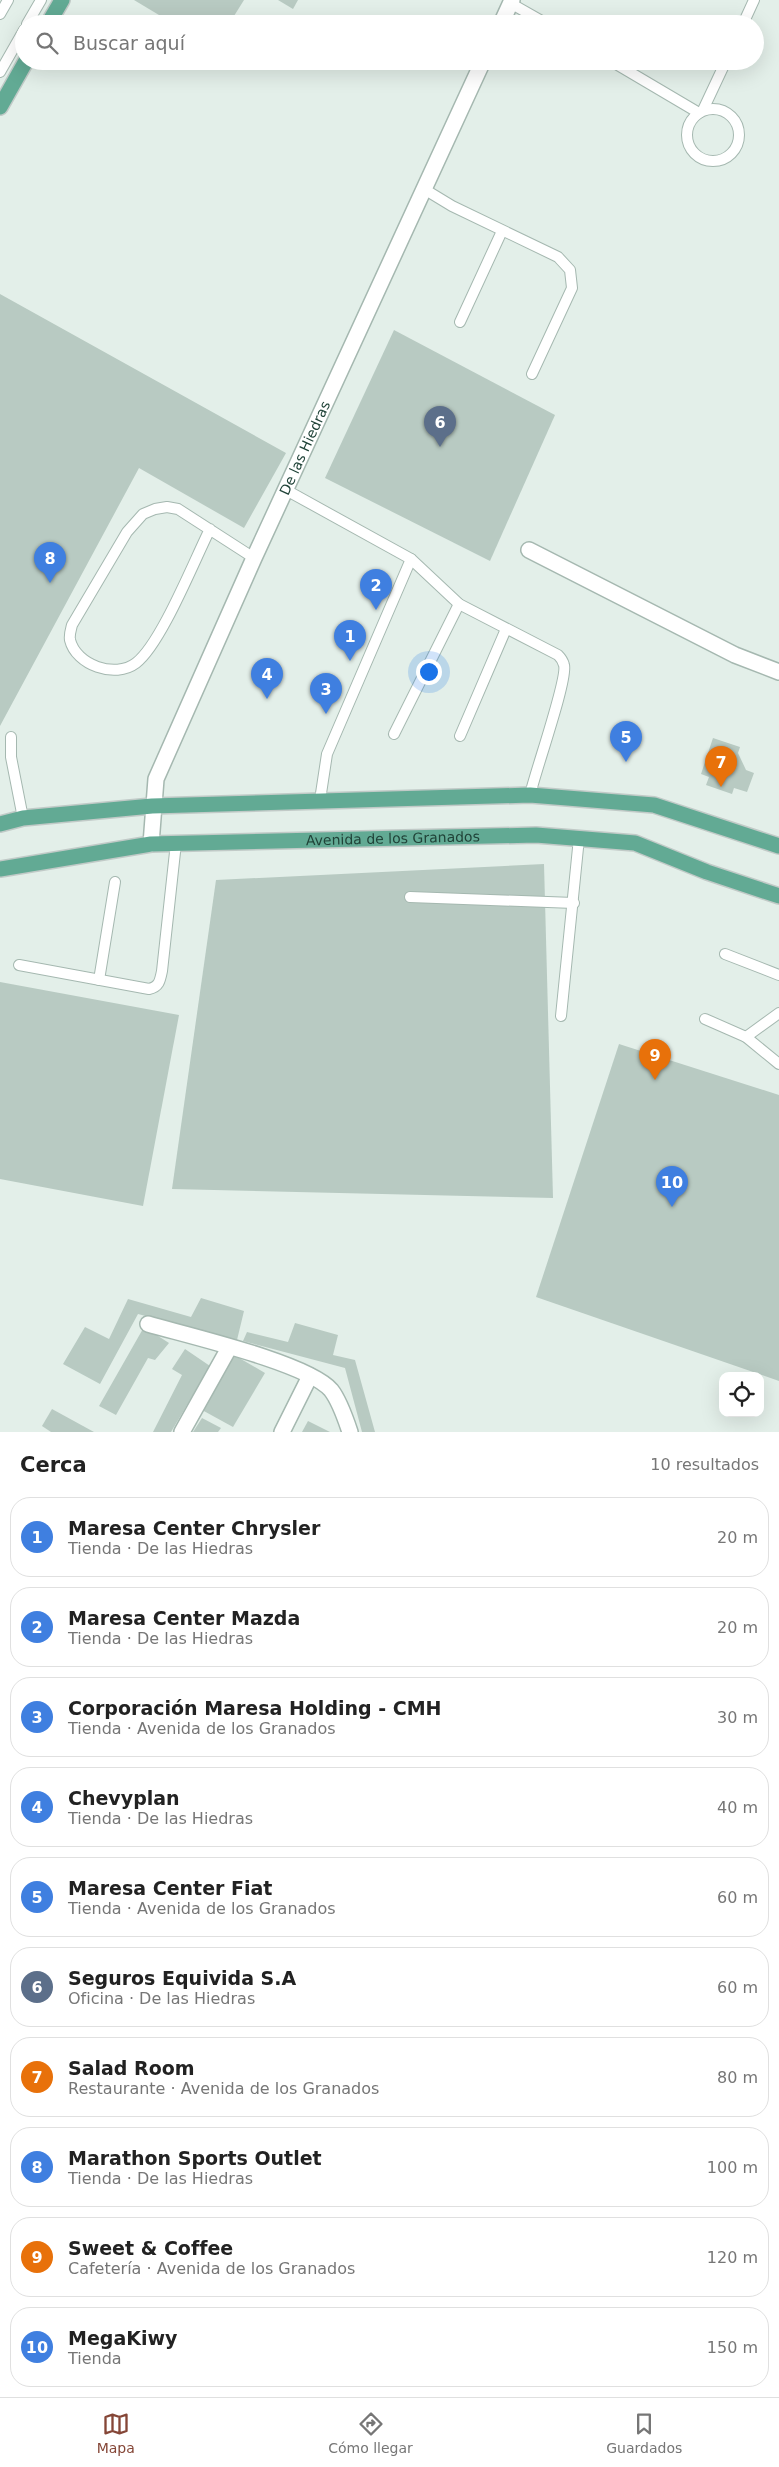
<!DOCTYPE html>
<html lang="es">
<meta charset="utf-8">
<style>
:root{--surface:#fff;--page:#f6f6f6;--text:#222;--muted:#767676;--line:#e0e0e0;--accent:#854637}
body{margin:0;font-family:"DejaVu Sans",sans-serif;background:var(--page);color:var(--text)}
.controls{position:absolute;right:15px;bottom:15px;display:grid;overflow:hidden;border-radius:10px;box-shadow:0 5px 20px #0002}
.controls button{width:45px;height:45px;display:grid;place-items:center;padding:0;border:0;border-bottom:1px solid var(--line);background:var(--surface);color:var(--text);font:25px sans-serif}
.you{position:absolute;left:428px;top:671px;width:18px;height:18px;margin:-12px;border:4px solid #fff;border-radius:50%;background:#1a73e8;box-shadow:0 0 0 8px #1a73e833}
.badge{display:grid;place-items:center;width:32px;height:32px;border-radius:50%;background:var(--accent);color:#fff;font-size:16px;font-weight:700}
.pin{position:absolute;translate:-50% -41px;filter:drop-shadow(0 1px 2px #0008)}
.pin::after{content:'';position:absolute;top:26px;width:18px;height:15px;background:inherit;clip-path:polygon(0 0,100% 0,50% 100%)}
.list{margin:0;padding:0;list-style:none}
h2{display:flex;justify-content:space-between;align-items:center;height:65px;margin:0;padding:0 20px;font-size:21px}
h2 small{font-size:16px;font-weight:400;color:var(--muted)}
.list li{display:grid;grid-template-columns:32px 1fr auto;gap:15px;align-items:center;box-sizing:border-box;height:80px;margin:0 10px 10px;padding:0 10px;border:1px solid var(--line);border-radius:20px}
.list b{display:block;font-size:19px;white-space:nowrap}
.list p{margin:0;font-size:16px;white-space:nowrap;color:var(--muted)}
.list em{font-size:16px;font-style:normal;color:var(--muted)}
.icon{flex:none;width:28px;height:28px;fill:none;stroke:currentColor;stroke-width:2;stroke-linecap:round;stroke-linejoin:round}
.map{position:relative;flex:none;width:779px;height:1432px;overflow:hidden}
.search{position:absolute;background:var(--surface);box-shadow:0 5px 20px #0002;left:15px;right:15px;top:15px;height:55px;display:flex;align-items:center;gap:12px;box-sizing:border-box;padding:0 18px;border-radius:28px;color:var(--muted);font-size:19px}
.sheet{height:965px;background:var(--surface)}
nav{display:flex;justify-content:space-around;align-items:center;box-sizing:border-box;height:70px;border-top:1px solid var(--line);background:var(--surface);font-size:14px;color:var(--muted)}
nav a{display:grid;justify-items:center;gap:2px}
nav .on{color:var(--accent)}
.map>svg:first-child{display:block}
</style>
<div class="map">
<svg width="779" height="1432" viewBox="0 0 779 1432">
<rect width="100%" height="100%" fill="#e3efe9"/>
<!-- building -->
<g fill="#b8cac2">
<path d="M134 0H244L229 24H174Z"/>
<path d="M278 0H298L293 9Z"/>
<path d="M0 294 286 453 244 528 139 468 0 726Z"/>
<path d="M394 330 555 415 490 561 325 478Z"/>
<path d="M713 738 740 747 738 753 746 770 754 773 747 792 734 788 732 794 706 785 709 777 701 774Z"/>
<path d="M544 864 553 1198 172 1189 216 880Z"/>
<path d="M0 982 179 1015 143 1206 0 1179Z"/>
<path d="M619 1044 779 1095V1381L536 1297Z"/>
<path d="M201 1298 244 1311 237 1340 138 1314 100 1384 63 1364 85 1327 109 1339 128 1299 191 1317Z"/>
<path d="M295 1323 338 1335 333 1355 355 1360 375 1432H362L345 1368 243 1341 247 1332 288 1342Z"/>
<path d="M144 1327 169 1343 155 1360 148 1358 116 1415 99 1406Z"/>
<path d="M185 1349 210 1366 171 1432H153L182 1375 172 1369Z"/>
<path d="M234 1355 265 1373 233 1427 202 1410Z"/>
<path d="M52 1409 94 1432H51L42 1426Z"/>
<path d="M202 1418 221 1428 218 1432H193Z"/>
<path d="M308 1421 330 1432H302Z"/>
</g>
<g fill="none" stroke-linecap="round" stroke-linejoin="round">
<defs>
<g id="lane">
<path d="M510 3 547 24"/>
<path d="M0 14 8 0"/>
<path d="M27 24 41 0"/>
<path d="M743 24 754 0"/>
<path d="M611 61 699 113"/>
<path d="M0 72 24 30"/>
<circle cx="713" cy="135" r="26"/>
<path d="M703 110 726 61"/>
<path d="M424 189 452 206 558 257 570 270 572 288 532 374"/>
<path d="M460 322 502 231"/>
<path d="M286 490 411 559 459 604 558 655C560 657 563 661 564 665 568 679 535 772 530 795"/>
<path d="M210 529C194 561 161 644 136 663 115 679 76 665 70 640 69 635 71 629 72 625L127 532 143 514 155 509 167 507 178 509 254 558"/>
<path d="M394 734 459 604"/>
<path d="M460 736 506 629"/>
<path d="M11 737V757L23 818"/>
<path d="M320 800 327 754 411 559"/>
<path d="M410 897 574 903"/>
<path d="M725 954 779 975"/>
<path d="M19 965 149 989C159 987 160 981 162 971L176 843"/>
<path d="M99 980 115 882"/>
<path d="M779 1013 746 1037 779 1064"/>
<path d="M561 1016 579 838"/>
<path d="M705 1019 746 1037"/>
</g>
<g id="street">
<path d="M501 24 512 0"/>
<path d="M529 550 735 655 779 672"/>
<path id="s1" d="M151 844 156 779 254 558 483 61"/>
<path d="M148 1324C186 1335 308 1363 331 1390 339 1400 346 1420 350 1432"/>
<path d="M182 1432 229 1348"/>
<path d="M282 1432 310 1376"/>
</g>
<g id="primary">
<path d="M48 24 62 0"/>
<path d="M0 107 26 61"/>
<path d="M0 824 23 818 152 806 530 795 654 805 779 846"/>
<path id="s2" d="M0 869 151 844 536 835 635 843 707 872 779 896"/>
</g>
</defs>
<!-- lane casing -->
<use href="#lane" stroke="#a5b8b0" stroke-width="12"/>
<!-- street casing -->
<use href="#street" stroke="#a5b8b0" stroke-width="18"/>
<!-- primary casing -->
<use href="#primary" stroke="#c1cac7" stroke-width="18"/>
<!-- lane -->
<use href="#lane" stroke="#fff" stroke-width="10"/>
<!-- street -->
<use href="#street" stroke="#fff" stroke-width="15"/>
<!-- primary -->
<use href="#primary" stroke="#62aa94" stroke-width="15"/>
</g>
<g text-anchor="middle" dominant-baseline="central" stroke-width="4.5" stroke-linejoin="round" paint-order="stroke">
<!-- street labels -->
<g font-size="14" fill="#204338" stroke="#f5fbf7">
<text stroke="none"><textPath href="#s1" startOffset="428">De las Hiedras</textPath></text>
<text stroke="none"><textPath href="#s2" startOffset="395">Avenida de los Granados</textPath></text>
</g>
</g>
</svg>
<div class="controls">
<button><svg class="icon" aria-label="locate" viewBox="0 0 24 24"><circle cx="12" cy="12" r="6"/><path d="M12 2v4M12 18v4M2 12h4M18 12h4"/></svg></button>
</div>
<div class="you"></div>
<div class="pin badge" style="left:350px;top:661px;background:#3f7fe0">1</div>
<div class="pin badge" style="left:376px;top:610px;background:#3f7fe0">2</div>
<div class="pin badge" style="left:326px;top:714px;background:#3f7fe0">3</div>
<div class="pin badge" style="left:267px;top:699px;background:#3f7fe0">4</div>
<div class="pin badge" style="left:626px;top:762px;background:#3f7fe0">5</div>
<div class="pin badge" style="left:440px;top:447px;background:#5c6f8a">6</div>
<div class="pin badge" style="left:721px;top:787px;background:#e8710a">7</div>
<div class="pin badge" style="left:50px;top:583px;background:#3f7fe0">8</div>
<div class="pin badge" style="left:655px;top:1080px;background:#e8710a">9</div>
<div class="pin badge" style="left:672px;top:1207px;background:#3f7fe0">10</div>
<div class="search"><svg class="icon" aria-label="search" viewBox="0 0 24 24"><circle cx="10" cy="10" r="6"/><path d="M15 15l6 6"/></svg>Buscar aquí</div>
</div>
<section class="sheet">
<h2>Cerca<small>10 resultados</small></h2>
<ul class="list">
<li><span class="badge" style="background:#3f7fe0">1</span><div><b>Maresa Center Chrysler</b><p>Tienda · De las Hiedras</p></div><em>20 m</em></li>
<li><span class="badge" style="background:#3f7fe0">2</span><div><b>Maresa Center Mazda</b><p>Tienda · De las Hiedras</p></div><em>20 m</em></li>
<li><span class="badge" style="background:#3f7fe0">3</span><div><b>Corporación Maresa Holding - CMH</b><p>Tienda · Avenida de los Granados</p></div><em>30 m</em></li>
<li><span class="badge" style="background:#3f7fe0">4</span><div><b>Chevyplan</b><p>Tienda · De las Hiedras</p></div><em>40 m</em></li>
<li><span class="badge" style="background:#3f7fe0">5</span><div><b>Maresa Center Fiat</b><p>Tienda · Avenida de los Granados</p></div><em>60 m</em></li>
<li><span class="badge" style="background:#5c6f8a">6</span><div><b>Seguros Equivida S.A</b><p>Oficina · De las Hiedras</p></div><em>60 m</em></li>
<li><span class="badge" style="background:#e8710a">7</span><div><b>Salad Room</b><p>Restaurante · Avenida de los Granados</p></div><em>80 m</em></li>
<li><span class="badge" style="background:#3f7fe0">8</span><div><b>Marathon Sports Outlet</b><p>Tienda · De las Hiedras</p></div><em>100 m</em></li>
<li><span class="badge" style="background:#e8710a">9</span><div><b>Sweet &amp; Coffee</b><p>Cafetería · Avenida de los Granados</p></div><em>120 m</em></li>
<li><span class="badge" style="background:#3f7fe0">10</span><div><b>MegaKiwy</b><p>Tienda</p></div><em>150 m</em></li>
</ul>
</section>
<nav>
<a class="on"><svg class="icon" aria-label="map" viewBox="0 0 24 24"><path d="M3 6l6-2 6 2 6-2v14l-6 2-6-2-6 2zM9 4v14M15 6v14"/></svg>Mapa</a>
<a><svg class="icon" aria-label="directions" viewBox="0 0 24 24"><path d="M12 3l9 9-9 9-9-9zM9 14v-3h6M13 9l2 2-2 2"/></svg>Cómo llegar</a>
<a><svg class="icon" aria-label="saved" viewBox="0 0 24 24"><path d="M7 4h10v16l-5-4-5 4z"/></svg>Guardados</a>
</nav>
